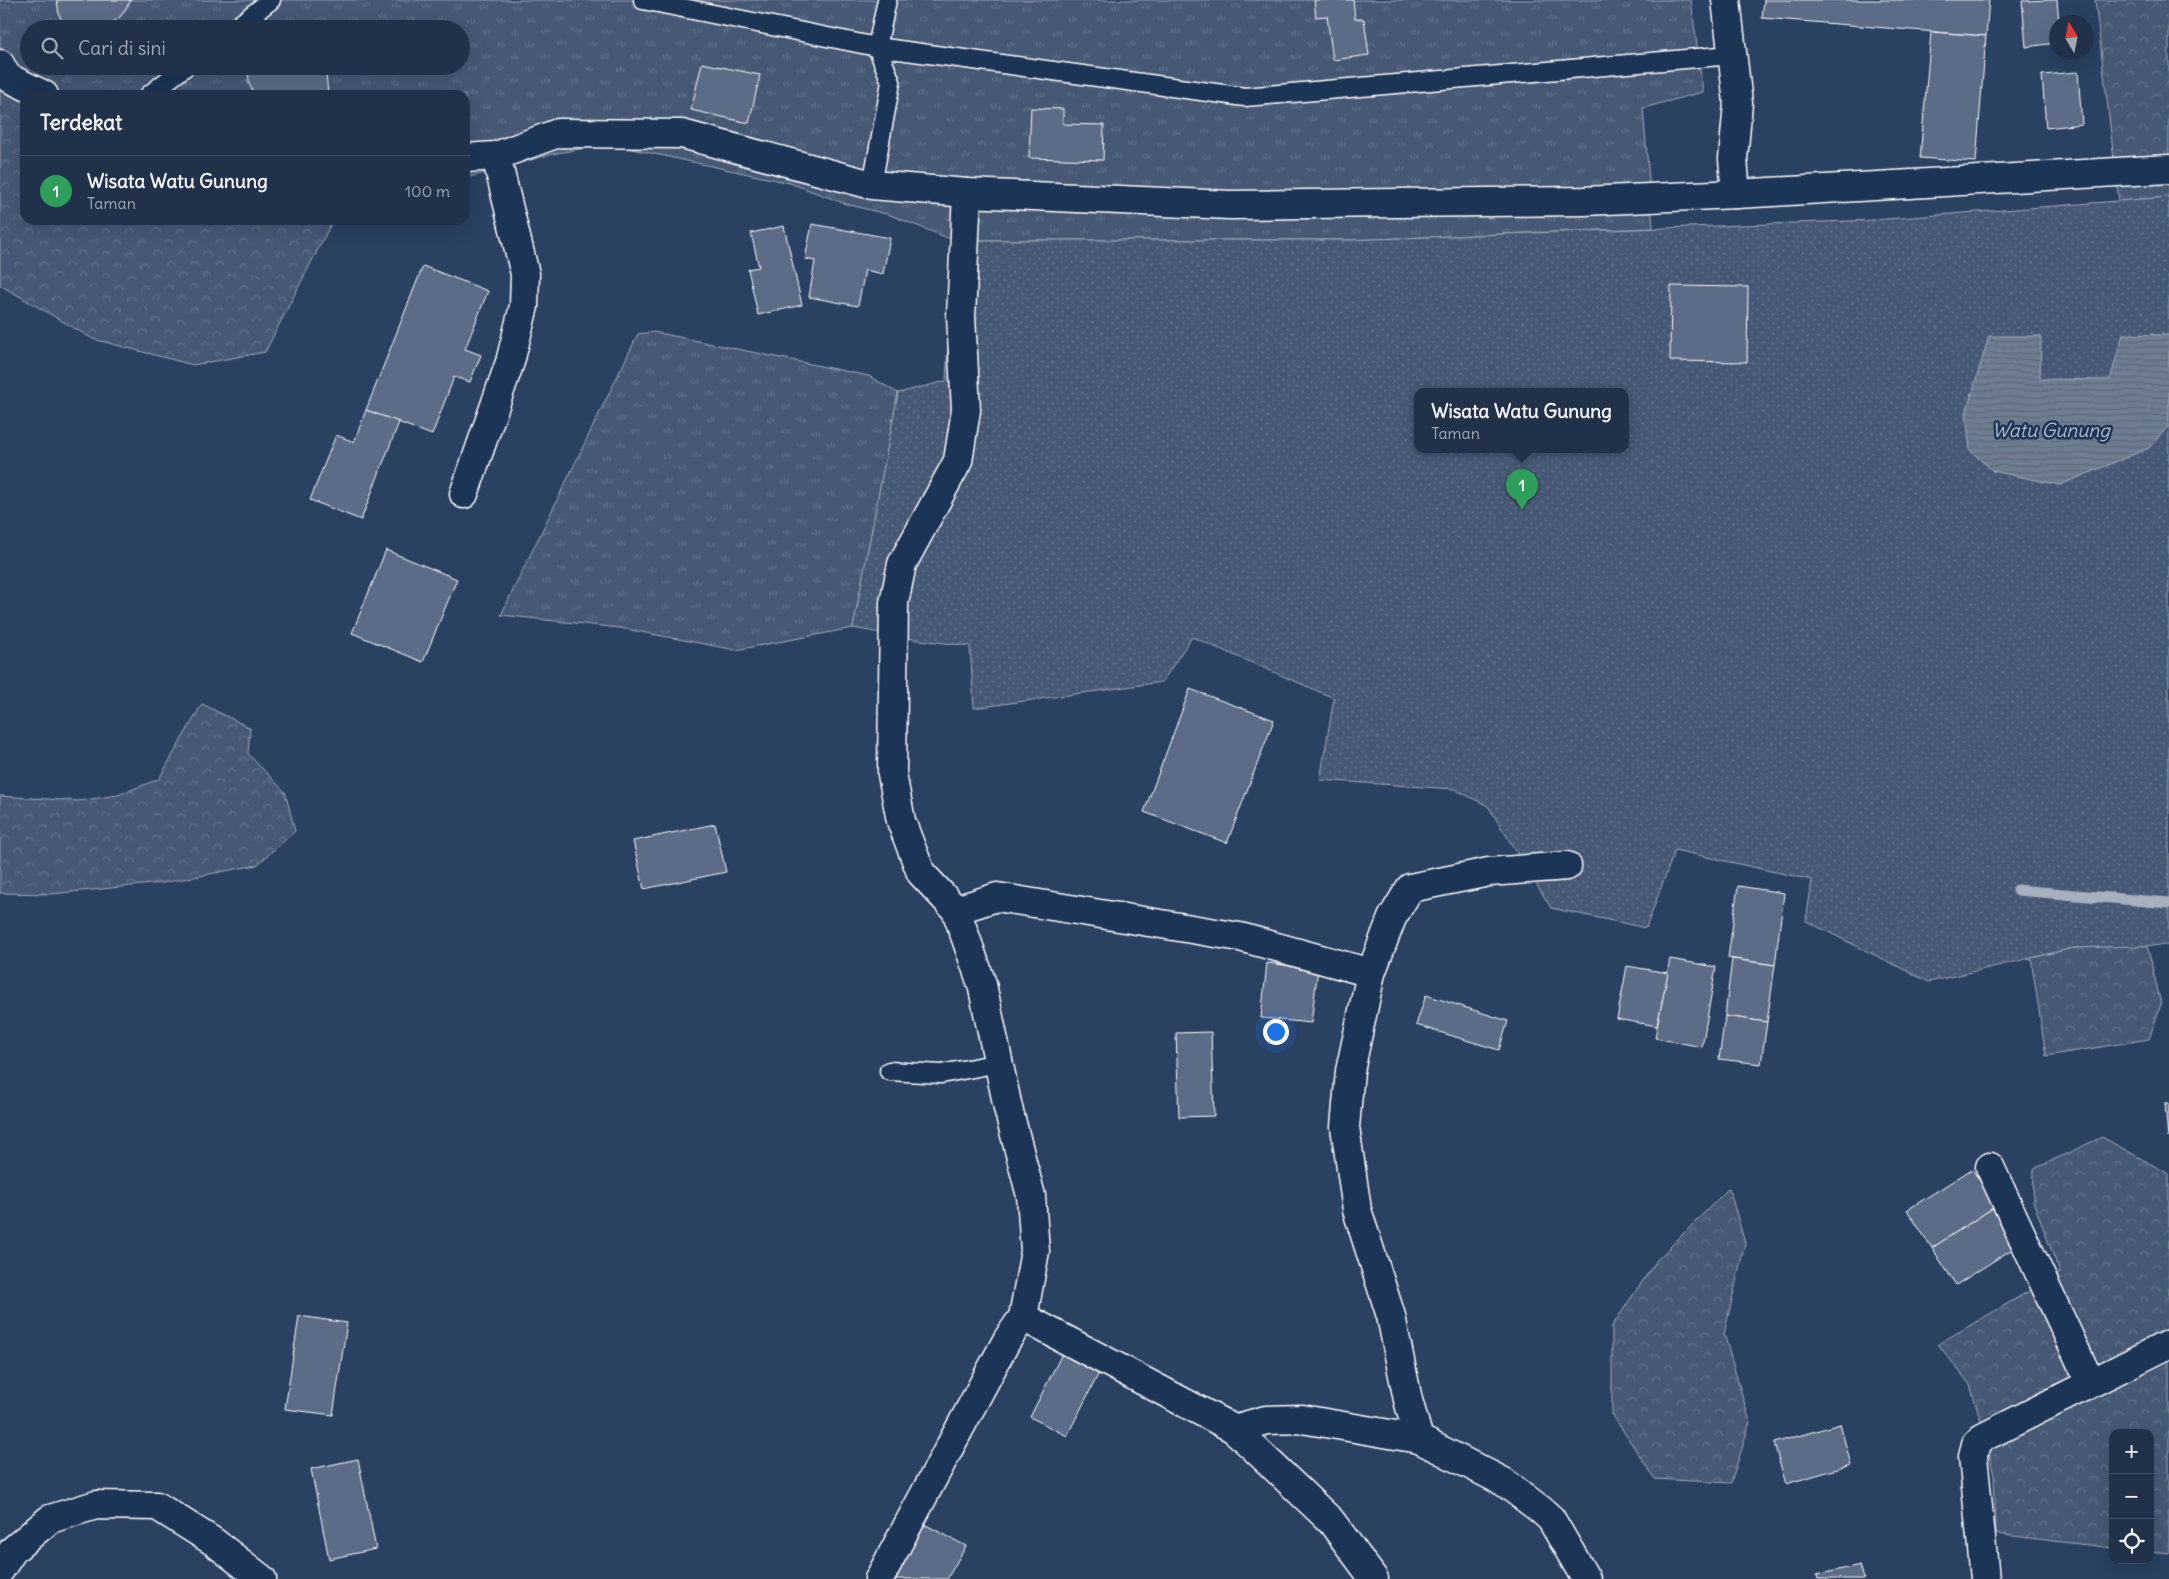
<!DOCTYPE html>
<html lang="id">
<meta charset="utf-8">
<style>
:root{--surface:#203149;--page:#283950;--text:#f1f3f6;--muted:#a2a9b4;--line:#3d4c61;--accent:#ea580c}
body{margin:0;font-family:Delius,sans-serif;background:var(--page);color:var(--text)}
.controls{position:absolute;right:15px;bottom:15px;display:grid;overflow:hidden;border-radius:10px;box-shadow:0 5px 20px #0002}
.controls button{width:45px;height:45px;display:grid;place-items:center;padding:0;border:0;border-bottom:1px solid var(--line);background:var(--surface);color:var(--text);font:25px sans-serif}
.compass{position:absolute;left:2049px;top:15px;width:45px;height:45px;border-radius:50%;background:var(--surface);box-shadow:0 5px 20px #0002;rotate:350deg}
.you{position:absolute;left:1275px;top:1031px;width:18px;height:18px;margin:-12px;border:4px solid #fff;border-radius:50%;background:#1a73e8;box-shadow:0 0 0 8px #1a73e833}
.badge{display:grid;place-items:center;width:32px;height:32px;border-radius:50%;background:var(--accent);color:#fff;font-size:16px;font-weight:700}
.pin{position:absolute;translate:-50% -41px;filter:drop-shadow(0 1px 2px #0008)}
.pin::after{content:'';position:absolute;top:26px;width:18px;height:15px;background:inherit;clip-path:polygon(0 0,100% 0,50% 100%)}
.popup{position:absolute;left:1414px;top:388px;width:215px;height:65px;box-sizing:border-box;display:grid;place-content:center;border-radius:10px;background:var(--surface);filter:drop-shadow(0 1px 4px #0005);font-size:16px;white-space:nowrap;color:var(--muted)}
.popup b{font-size:19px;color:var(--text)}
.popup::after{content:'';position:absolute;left:50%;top:100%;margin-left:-10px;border:10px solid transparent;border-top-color:var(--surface)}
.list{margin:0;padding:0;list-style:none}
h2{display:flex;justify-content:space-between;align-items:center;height:65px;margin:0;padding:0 20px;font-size:21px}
h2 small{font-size:16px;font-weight:400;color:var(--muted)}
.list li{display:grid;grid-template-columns:32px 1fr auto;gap:15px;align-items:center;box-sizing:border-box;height:70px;padding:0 20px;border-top:1px solid var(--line)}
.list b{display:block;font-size:19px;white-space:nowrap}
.list p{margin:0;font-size:16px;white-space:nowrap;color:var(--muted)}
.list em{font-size:16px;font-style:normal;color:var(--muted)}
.icon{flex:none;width:28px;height:28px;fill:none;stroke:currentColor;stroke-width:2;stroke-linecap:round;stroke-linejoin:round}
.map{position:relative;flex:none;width:2169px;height:1579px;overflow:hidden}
.search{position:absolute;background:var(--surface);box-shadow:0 5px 20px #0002;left:20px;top:20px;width:450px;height:55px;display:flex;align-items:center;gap:12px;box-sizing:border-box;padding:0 18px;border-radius:28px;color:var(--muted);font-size:19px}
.panel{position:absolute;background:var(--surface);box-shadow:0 5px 20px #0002;left:20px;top:90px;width:450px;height:135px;border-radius:15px}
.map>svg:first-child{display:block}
</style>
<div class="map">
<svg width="2169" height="1579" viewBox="0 0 2169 1579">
<defs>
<pattern id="grass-tufts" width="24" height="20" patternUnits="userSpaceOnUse" patternTransform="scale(1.25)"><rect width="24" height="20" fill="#465975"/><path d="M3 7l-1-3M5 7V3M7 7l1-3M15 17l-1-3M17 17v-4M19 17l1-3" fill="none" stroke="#62728a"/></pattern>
<pattern id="forest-crowns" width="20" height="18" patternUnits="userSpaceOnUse" patternTransform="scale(1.25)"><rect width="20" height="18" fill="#465975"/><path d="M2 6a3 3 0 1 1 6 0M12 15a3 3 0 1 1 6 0" fill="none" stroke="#62728a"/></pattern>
<pattern id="park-dots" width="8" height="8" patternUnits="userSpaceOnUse" patternTransform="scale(1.25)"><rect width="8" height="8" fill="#465975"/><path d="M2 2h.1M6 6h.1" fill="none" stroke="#62728a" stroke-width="1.8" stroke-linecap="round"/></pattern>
<pattern id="water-rules" width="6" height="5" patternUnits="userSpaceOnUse" patternTransform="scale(1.25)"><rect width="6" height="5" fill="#6d7d92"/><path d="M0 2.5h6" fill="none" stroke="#5e6772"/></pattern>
</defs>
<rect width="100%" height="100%" fill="#2a4161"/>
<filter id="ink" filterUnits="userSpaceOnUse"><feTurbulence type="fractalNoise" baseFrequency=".02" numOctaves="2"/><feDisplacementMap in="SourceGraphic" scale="10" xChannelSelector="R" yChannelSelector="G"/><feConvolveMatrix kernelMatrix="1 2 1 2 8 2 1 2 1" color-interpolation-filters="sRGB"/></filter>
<g filter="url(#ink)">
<!-- grass -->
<g fill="url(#grass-tufts)" stroke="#a2acba" fill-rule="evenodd">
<path d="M0 0H1691L1703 92 1643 108 1653 228 1348 240H953L890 215 846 204 790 183 608 144 552 154 474 176H465V95H25L0 83ZM29 29H461V66H29Z"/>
<path d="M654 332 869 376 898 393 853 628 736 650 620 628 501 615 638 334Z"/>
</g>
<!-- forest -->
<g fill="url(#forest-crowns)" stroke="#a2acba">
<path d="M2095 0H2169V197L2119 201Z"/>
<path d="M0 83 25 101V220H333L265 352 193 365 93 339 0 285Z"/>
<path d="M202 704 250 728 248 754 285 792 295 831 257 865 162 883 51 894 0 893V796L78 801 118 795 159 779Z"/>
<path d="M2147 945 2161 1004 2149 1039 2046 1056 2031 958 2073 948Z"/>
<path d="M2102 1137 2169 1174V1554L2150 1552V1433H2113V1548L1996 1534 1994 1474 1981 1421 1970 1385 1938 1344 2060 1273 2033 1201 2034 1169Z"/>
<path d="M1729 1188 1745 1243 1724 1334 1750 1422 1731 1483 1655 1479 1612 1414V1326L1657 1260Z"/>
</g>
<!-- park -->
<path fill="url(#park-dots)" stroke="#a2acba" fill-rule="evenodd" d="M2169 197V945L2073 948 1929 982 1806 921 1812 880 1675 850 1646 928 1551 908 1488 806 1454 789 1320 780 1334 698 1192 637 1162 682 974 708 970 646 920 640 853 628 898 393 946 381 953 240H1348L1874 220ZM1418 391H1626V449H1418Z"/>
<!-- water -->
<path fill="url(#water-rules)" stroke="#a7b1be" d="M2123 334 2169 335V425L2149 448 2060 485 1993 471 1970 450 1966 413 1989 336H2041L2040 379 2110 380Z"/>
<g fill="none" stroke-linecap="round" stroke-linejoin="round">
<!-- stream -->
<path stroke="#a7b1be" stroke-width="11" d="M2017 890 2169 903"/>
</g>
<!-- building -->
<g fill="#5b6c86" stroke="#fff">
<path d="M57 0H131L121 16 103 29H69L65 27 59 15Z"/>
<path d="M1314 0H1353L1355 19H1364L1369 55 1333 60 1327 16 1316 17Z"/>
<path d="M1764 0H1989L1986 36 1762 18Z"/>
<path d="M2057 0 2059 22H2056V43L2026 47 2022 1Z"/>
<path d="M1931 32 1986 36 1976 162 1920 158Z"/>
<path d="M702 63 760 75 749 123 691 110Z"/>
<path d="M322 66 326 73 328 95H255L249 84 248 66Z"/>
<path d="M2078 72 2082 124 2046 128 2042 75Z"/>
<path d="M1031 108 1063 109V124L1104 125 1103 160 1029 158Z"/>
<path d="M812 224 890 238 883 274 865 270 858 306 809 297 815 261 805 259Z"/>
<path d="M784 226 802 305 758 315 748 269 759 267 751 233Z"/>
<path d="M423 266 488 291 465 349 481 355 470 382 454 377 432 435 366 410Z"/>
<path d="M1671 286 1748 287 1747 362 1670 361Z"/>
<path d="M366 410 399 422 361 520 310 500 336 435 354 442Z"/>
<path d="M386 550 457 579 423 662 352 633Z"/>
<path d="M1190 689 1274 720 1227 843 1144 812Z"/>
<path d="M715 824 726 872 644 889 633 841Z"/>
<path d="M1738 886 1784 893 1775 965 1728 958Z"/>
<path d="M1670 959 1716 967 1702 1047 1655 1038Z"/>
<path d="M1732 959 1775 965 1767 1022 1725 1016Z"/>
<path d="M1267 963 1318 969 1311 1023 1261 1018Z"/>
<path d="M1627 966 1668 973 1657 1026 1617 1019Z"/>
<path d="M1426 995 1508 1021 1499 1050 1416 1025Z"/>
<path d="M1725 1016 1767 1022 1761 1064 1719 1059Z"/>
<path d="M1211 1032 1214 1116 1179 1117 1176 1033Z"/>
<path d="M2165 1103H2169L2168 1138Z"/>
<path d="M1972 1169 1996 1206 1932 1248 1907 1210Z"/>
<path d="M1996 1206 2020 1244 1956 1285 1932 1248Z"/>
<path d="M299 1316 347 1323 333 1415 285 1409Z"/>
<path d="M1066 1346 1103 1365 1067 1436 1030 1417Z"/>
<path d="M1840 1424 1851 1465 1786 1484 1774 1443Z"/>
<path d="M358 1459 376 1549 329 1559 311 1469Z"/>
<path d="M924 1524 966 1546 947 1579H894Z"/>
<path d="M1860 1565 1864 1579H1818L1817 1575Z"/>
</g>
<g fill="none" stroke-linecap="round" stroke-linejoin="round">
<defs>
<g id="lane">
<path d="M643 0 877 47 1245 97 1732 55"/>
<path d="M234 29 271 0"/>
<path d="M149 95 186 66"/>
<path d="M872 185 891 82 877 47 887 0"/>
<path d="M889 1071 941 1074 999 1063"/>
</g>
<g id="street">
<path d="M1726 0 1738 103 1733 159 1736 194"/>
<path d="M464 494 510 362 524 306 525 274 496 156"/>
<path d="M956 910 997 897 1240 937 1371 973 1392 918 1410 888 1489 872 1567 866"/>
<path d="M1371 973 1350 1071 1345 1127 1357 1210 1391 1316 1408 1400 1419 1439 1504 1482 1541 1510 1551 1519 1586 1579"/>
<path d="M1990 1167 2090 1382"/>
<path d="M1023 1317 1234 1429 1331 1521 1374 1579"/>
<path d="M1234 1429 1266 1420 1302 1419 1419 1439"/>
<path d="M0 1570 13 1550 50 1519 96 1505 157 1506 214 1542 262 1579"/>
<path d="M1985 1579 1973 1456 1976 1444 1982 1438 2169 1344"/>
</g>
<g id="secondary">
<path d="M0 64 7 77 44 95"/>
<path d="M465 158 496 156 558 133 682 134 872 185 967 193 1230 205 1584 201 1736 194 2169 169"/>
<path d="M879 1579 1007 1340 1023 1317 1035 1251 1031 1196 1008 1108 982 984 956 910 921 873 901 821 892 774 894 603 902 564 958 461 966 410 961 316 967 193"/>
</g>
</defs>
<!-- lane casing -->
<use href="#lane" stroke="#fff" stroke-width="21"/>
<!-- street casing -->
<use href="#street" stroke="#fff" stroke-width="31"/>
<!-- secondary casing -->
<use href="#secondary" stroke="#fff" stroke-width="31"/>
<!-- lane -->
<use href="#lane" stroke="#1d3557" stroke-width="18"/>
<!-- street -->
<use href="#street" stroke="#1d3557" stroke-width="28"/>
<!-- secondary -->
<use href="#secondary" stroke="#1d3557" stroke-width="28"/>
</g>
</g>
<g text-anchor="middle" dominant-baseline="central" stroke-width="5" stroke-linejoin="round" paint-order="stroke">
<!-- water labels -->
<g font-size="19" font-style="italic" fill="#b6bec8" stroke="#1d3557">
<text x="2051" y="430">Watu Gunung</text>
</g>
</g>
</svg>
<div class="controls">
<button>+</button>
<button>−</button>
<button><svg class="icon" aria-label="locate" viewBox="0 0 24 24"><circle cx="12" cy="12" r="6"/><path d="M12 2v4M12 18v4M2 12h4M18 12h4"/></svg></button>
</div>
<svg class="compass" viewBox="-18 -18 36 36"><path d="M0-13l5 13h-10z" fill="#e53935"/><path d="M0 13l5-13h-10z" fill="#a2a9b4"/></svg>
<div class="you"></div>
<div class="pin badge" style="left:1522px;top:510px;background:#2e9e5b">1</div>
<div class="popup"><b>Wisata Watu Gunung</b>Taman</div>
<div class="search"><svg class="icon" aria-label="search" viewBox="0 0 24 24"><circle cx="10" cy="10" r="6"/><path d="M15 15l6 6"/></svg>Cari di sini</div>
<section class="panel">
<h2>Terdekat<small></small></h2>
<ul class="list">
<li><span class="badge" style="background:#2e9e5b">1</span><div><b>Wisata Watu Gunung</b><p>Taman</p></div><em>100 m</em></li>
</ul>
</section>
</div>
